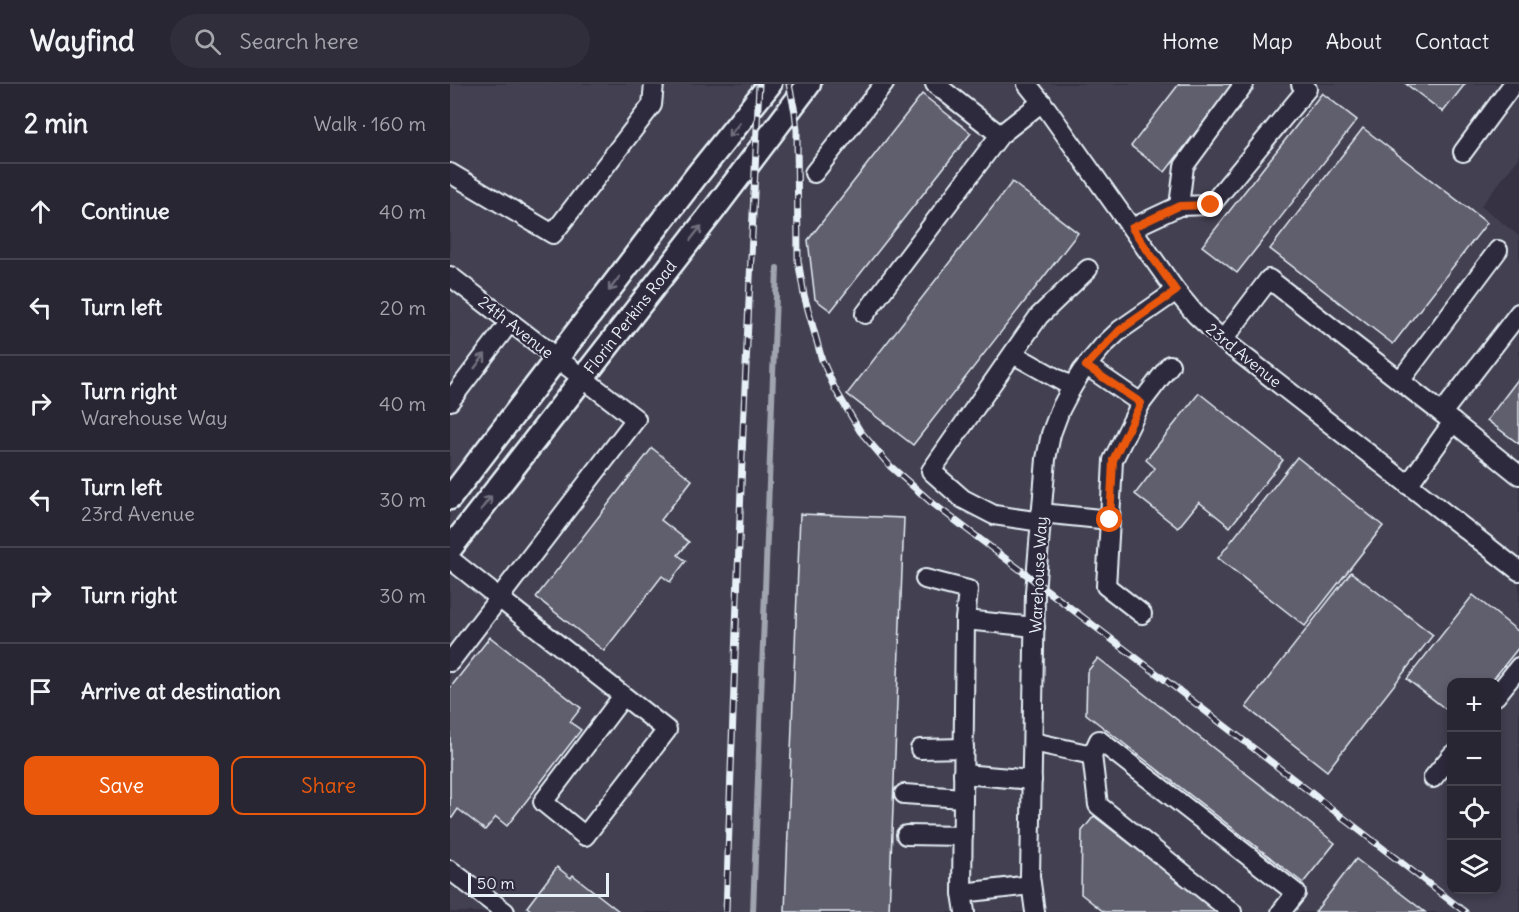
<!DOCTYPE html>
<meta charset="utf-8">
<style>
:root{--surface:#282633;--page:#302e3b;--text:#f1f3f6;--muted:#a5a5ac;--line:#44434e;--accent:#ea580c}
body{margin:0;font-family:Delius,sans-serif;background:var(--page);color:var(--text)}
.controls{position:absolute;right:18px;bottom:18px;display:grid;overflow:hidden;border-radius:12px;box-shadow:0 3px 9px #0003}
.controls button{width:54px;height:54px;display:grid;place-items:center;padding:0;border:0;border-bottom:2px solid var(--line);background:var(--surface);color:var(--text);font:30px sans-serif}
.scale{position:absolute;left:18px;bottom:15px;width:141px;box-sizing:border-box;padding-left:6px;border:3px solid #e8f1f8;border-top:0;font-size:16px;line-height:21px;white-space:nowrap;color:#e8f1f8;-webkit-text-stroke:4px #2f2a3d;paint-order:stroke}
.stop{position:absolute;width:18px;height:18px;margin:-14px;border:4px solid #ea580c;border-radius:50%;background:#fff}
.stop.end{background:#ea580c;border-color:#fff;box-shadow:0 2px 6px #0008}
.list{margin:0;padding:0;list-style:none}
h2{display:flex;justify-content:space-between;align-items:center;height:78px;margin:0;padding:0 24px;font-size:26px}
h2 small{font-size:20px;font-weight:400;color:var(--muted)}
.list li{display:grid;grid-template-columns:39px 1fr auto;gap:18px;align-items:center;box-sizing:border-box;height:96px;padding:0 24px;border-top:2px solid var(--line)}
.list b{display:block;font-size:22px;white-space:nowrap}
.list p{margin:0;font-size:20px;white-space:nowrap;color:var(--muted)}
.list em{font-size:20px;font-style:normal;color:var(--muted)}
.actions{display:flex;gap:12px;padding:18px 24px}
.actions a{flex:1;padding:14px 0;border:2px solid var(--accent);border-radius:12px;text-align:center;font-size:21px;color:var(--accent)}
.actions .main{background:var(--accent);color:#fff}
.icon{flex:none;width:33px;height:33px;fill:none;stroke:currentColor;stroke-width:2;stroke-linecap:round;stroke-linejoin:round}
.map{position:relative;flex:none;width:1069px;height:828px;overflow:hidden}
header{display:flex;align-items:center;gap:36px;box-sizing:border-box;height:84px;padding:0 30px;background:var(--surface);border-bottom:2px solid var(--line)}
header strong{font-size:28px}
nav{display:flex;gap:33px;margin-inline-start:auto;font-size:21px}
.search{width:420px;height:54px;background:var(--page);display:flex;align-items:center;gap:15px;box-sizing:border-box;padding:0 21px;border-radius:33px;color:var(--muted);font-size:22px}
main{display:flex}
aside{flex:1;background:var(--surface)}
.map>svg:first-child{display:block}
</style>
<header>
<strong>Wayfind</strong>
<div class="search"><svg class="icon" aria-label="search" viewBox="0 0 24 24"><circle cx="10" cy="10" r="6"/><path d="M15 15l6 6"/></svg>Search here</div>
<nav><a>Home</a><a>Map</a><a>About</a><a>Contact</a></nav>
</header>
<main>
<aside>
<h2>2 min<small>Walk · 160 m</small></h2>
<ul class="list">
<li><svg class="icon" aria-label="ahead" viewBox="0 0 24 24"><path d="M12 20V5M6 11l6-6 6 6"/></svg><div><b>Continue</b></div><em>40 m</em></li>
<li><svg class="icon" aria-label="left" viewBox="0 0 24 24"><path d="M17 20v-9H6M10 6l-5 5 5 5"/></svg><div><b>Turn left</b></div><em>20 m</em></li>
<li><svg class="icon" aria-label="right" viewBox="0 0 24 24"><path d="M7 20v-9h11M14 6l5 5-5 5"/></svg><div><b>Turn right</b><p>Warehouse Way</p></div><em>40 m</em></li>
<li><svg class="icon" aria-label="left" viewBox="0 0 24 24"><path d="M17 20v-9H6M10 6l-5 5 5 5"/></svg><div><b>Turn left</b><p>23rd Avenue</p></div><em>30 m</em></li>
<li><svg class="icon" aria-label="right" viewBox="0 0 24 24"><path d="M7 20v-9h11M14 6l5 5-5 5"/></svg><div><b>Turn right</b></div><em>30 m</em></li>
<li><svg class="icon" aria-label="arrive" viewBox="0 0 24 24"><path d="M6 21V4h12l-3 4 3 4H6"/></svg><div><b>Arrive at destination</b></div></li>
</ul>
<div class="actions"><a class="main">Save</a><a>Share</a></div>
</aside>
<div class="map">
<svg width="1069" height="828" viewBox="0 0 1069 828">
<rect width="100%" height="100%" fill="#363244"/>
<filter id="ink" filterUnits="userSpaceOnUse"><feTurbulence type="fractalNoise" baseFrequency=".0167" numOctaves="2"/><feDisplacementMap in="SourceGraphic" scale="12" xChannelSelector="R" yChannelSelector="G"/><feConvolveMatrix kernelMatrix="1 2 1 2 8 2 1 2 1" color-interpolation-filters="sRGB"/></filter>
<g filter="url(#ink)">
<!-- built -->
<path fill="#433f51" fill-rule="evenodd" d="M0 0H1069V74L1031 122 1069 152V828H0ZM1002 598H1046V806H1002Z"/>
<g fill="none" stroke-linecap="round" stroke-linejoin="round">
<!-- stream -->
<path stroke="#a0a4af" stroke-width="6" d="M303 828 327 184"/>
</g>
<!-- building -->
<g fill="#605e6e" stroke="#e8f1f8" stroke-width="1.5">
<path d="M729 0H783L715 88 681 62Z"/>
<path d="M956 0H1015L993 28Z"/>
<path d="M872 9 907 36 787 189 752 162Z"/>
<path d="M472 10 521 49 381 227 365 215 358 156Z"/>
<path d="M913 44 1037 139 943 260 820 165Z"/>
<path d="M562 98 628 149 463 361 397 310Z"/>
<path d="M1069 294V360L1037 336Z"/>
<path d="M749 309 833 376 780 443 749 418 728 444 685 410 705 384 696 376Z"/>
<path d="M202 364 242 396 211 436 239 458 228 471 236 477 220 498 212 492 154 567 86 513Z"/>
<path d="M847 373 933 442 855 542 768 474Z"/>
<path d="M350 430 454 434 439 828H335Z"/>
<path d="M901 488 983 551 877 687 796 623Z"/>
<path d="M1023 511 1069 548V563L1041 598H1002V630L957 595Z"/>
<path d="M40 553 131 624 120 638 131 646 57 742 46 733 35 746 8 725 2 734 0 733V604Z"/>
<path d="M648 574 885 759 853 799 636 630 637 588Z"/>
<path d="M644 732 768 828H654L631 810 632 747Z"/>
<path d="M906 775 975 828H865Z"/>
<path d="M107 783 121 794 123 791 170 828H83L77 823Z"/>
</g>
<g fill="none" stroke-linecap="round" stroke-linejoin="round">
<defs>
<g id="minor">
<path d="M485 0 550 51"/>
<path d="M577 0 597 25 726 207 746 231 773 256 1069 487"/>
<path d="M1013 68 1063 0"/>
<path d="M0 89 103 150 202 21 204 0"/>
<path d="M364 89 434 0"/>
<path d="M729 122 734 82 794 0"/>
<path d="M682 144 729 122 761 121 857 5 851 0"/>
<path d="M0 192 186 335 49 514 0 475"/>
<path d="M415 230 550 51 592 18"/>
<path d="M773 256 819 195 1003 338"/>
<path d="M563 270 622 303"/>
<path d="M637 282 691 319"/>
<path d="M950 297 1048 166"/>
<path d="M0 317 60 238"/>
<path d="M992 329 1069 229"/>
<path d="M958 401 1003 338 1069 391"/>
<path d="M591 429 660 436 656 502 692 530"/>
<path d="M660 436 663 376 691 319 720 281"/>
<path d="M591 438 544 431 513 415 481 387 589 232 638 185"/>
<path d="M475 495 518 506 515 536 585 543"/>
<path d="M515 536 512 809 581 801"/>
<path d="M0 578 49 514 217 646 135 752 93 718 173 612"/>
<path d="M1046 612 1069 583"/>
<path d="M583 658 642 671 649 656 846 809 831 828"/>
<path d="M470 665 514 664"/>
<path d="M642 671 648 721 782 828"/>
<path d="M513 690 582 696"/>
<path d="M983 694 1002 671"/>
<path d="M454 710 513 714"/>
<path d="M456 751 513 752"/>
<path d="M0 786 55 828"/>
<path d="M512 809 515 828"/>
<path d="M585 828 580 792 585 508 596 375 601 350 610 326 622 303 632 287 653 262 670 246 726 207"/>
</g>
<g id="major">
<path d="M0 414 247 91 320 0"/>
<path d="M0 465 263 127 359 0"/>
</g>
</defs>
<!-- minor casing -->
<use href="#minor" stroke="#e8f1f8" stroke-width="22"/>
<!-- major casing -->
<use href="#major" stroke="#e8f1f8" stroke-width="27"/>
<!-- minor -->
<use href="#minor" stroke="#2f2a3d" stroke-width="18"/>
<!-- major -->
<use href="#major" stroke="#2f2a3d" stroke-width="22"/>
<defs>
<g id="rail">
<path d="M339 0 345 28 347 46 348 176 354 211 372 276 385 305 410 347 440 382 481 418 714 595 1015 828"/>
<path d="M276 828 293 347 309 0"/>
</g>
</defs>
<!-- rail casing -->
<use href="#rail" stroke="#e8f1f8" stroke-width="7"/>
<!-- rail -->
<use href="#rail" stroke="#2f2a3d" stroke-width="4.5" stroke-dasharray="14" stroke-linecap="butt"/>
</g>
<!-- one-way arrows -->
<defs><path id="oneway-shaft" d="M-6 0H5M1.5-3L5.5 0L1.5 3" fill="none" stroke-width="1.6" stroke-linecap="round" stroke-linejoin="round" transform="scale(1.5)"/></defs>
<g stroke="#70707e">
<use href="#oneway-shaft" transform="translate(284 46) rotate(129)"/>
<use href="#oneway-shaft" transform="translate(246 149) rotate(-52)"/>
<use href="#oneway-shaft" transform="translate(164 200) rotate(127)"/>
<use href="#oneway-shaft" transform="translate(30 277) rotate(-53)"/>
<use href="#oneway-shaft" transform="translate(36 419) rotate(-53)"/>
</g>
</g>
<g fill="none" stroke-linecap="round" stroke-linejoin="round" filter="url(#ink)">
<!-- route -->
<path stroke="#ea580c" stroke-width="8" d="M660 436 663 376 691 319 636 282 670 246 726 207 682 144 729 122 761 121"/>
</g>
<g text-anchor="middle" dominant-baseline="central" stroke-width="4.5" stroke-linejoin="round" paint-order="stroke">
<!-- street labels -->
<g font-size="16" fill="#e8f1f8" stroke="#2f2a3d">
<text transform="translate(180 233) rotate(-52)">Florin Perkins Road</text>
<text transform="translate(66 243) rotate(38)">24th Avenue</text>
<text transform="translate(794 271) rotate(39)">23rd Avenue</text>
<text transform="translate(588 491) rotate(-87)">Warehouse Way</text>
</g>
</g>
</svg>
<div class="controls">
<button>+</button>
<button>−</button>
<button><svg class="icon" aria-label="locate" viewBox="0 0 24 24"><circle cx="12" cy="12" r="6"/><path d="M12 2v4M12 18v4M2 12h4M18 12h4"/></svg></button>
<button><svg class="icon" aria-label="layers" viewBox="0 0 24 24"><path d="M12 4l9 5-9 5-9-5zM3 14l9 5 9-5"/></svg></button>
</div>
<div class="scale">50 m</div>
<div class="stop" style="left:660px;top:436px"></div>
<div class="stop end" style="left:761px;top:121px"></div>
</div>
</main>
